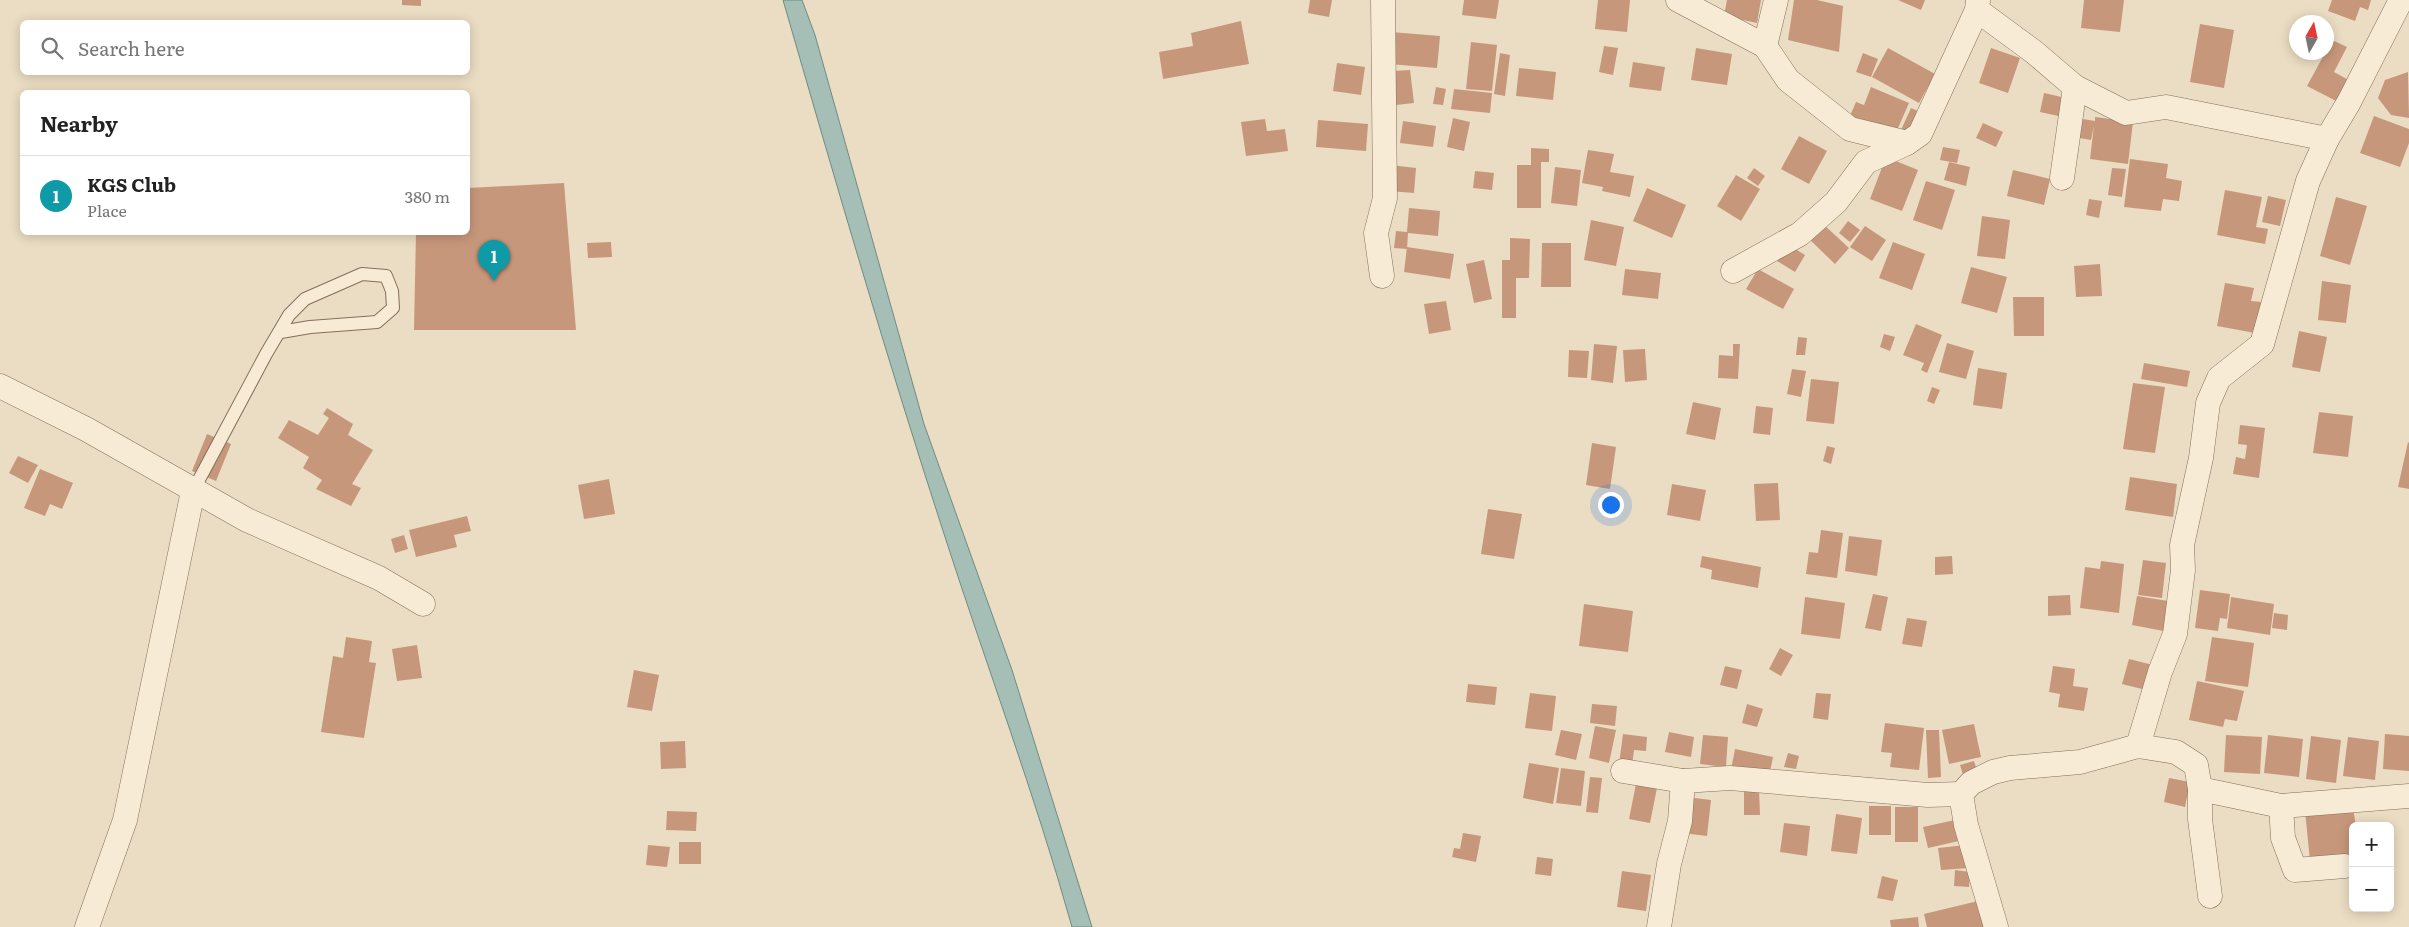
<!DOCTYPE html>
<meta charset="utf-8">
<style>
:root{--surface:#fff;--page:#f2f2f2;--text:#222;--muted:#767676;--line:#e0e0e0;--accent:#d93025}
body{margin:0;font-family:Literata,serif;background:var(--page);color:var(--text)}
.controls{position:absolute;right:15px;bottom:15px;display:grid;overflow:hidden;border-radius:8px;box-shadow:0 2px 12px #0003}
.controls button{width:45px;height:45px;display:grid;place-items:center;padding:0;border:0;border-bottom:1px solid var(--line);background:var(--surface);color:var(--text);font:25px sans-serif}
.compass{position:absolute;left:2289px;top:15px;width:45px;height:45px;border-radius:50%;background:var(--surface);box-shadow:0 2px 12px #0003;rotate:9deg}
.you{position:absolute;left:1610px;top:504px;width:18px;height:18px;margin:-12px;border:4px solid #fff;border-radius:50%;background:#1a73e8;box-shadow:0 0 0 8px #1a73e833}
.badge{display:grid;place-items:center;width:32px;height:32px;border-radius:50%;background:var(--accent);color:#fff;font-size:16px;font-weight:700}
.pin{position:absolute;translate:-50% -41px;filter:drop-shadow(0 1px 2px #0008)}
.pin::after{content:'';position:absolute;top:26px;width:18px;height:15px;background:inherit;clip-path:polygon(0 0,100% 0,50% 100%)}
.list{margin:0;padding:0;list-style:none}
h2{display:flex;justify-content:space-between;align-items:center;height:65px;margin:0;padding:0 20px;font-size:21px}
h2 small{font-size:16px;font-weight:400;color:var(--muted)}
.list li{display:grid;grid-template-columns:32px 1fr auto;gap:15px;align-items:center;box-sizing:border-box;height:80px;padding:0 20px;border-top:1px solid var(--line)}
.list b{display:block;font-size:19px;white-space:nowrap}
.list p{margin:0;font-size:16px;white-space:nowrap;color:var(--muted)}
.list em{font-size:16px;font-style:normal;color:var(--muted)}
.icon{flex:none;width:28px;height:28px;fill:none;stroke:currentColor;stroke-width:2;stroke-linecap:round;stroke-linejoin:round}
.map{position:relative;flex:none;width:2409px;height:927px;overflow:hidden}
.search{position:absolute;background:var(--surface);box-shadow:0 2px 12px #0003;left:20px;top:20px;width:450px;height:55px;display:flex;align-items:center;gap:12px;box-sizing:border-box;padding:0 18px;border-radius:8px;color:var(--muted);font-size:19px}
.panel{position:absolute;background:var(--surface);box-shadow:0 2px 12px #0003;left:20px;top:90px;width:450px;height:145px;border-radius:8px}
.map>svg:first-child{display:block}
</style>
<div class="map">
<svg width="2409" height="927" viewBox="0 0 2409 927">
<rect width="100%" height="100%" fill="#ebddc3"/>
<!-- water -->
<path fill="#a5beb6" stroke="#6d8c82" d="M783 0H802L815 35 924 424 1012 670 1092 927H1072C1035 795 987 667 945 537 887 359 835 180 783 0Z"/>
<!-- building -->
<g fill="#c7977b">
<path d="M402 0H421V6L402 5Z"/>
<path d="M1310 0H1332L1329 17 1308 13Z"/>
<path d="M1464 0H1499L1496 19 1462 15Z"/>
<path d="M1598 0H1630L1627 32 1595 29Z"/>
<path d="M1727 0H1761L1757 23 1724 16Z"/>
<path d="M1794 0H1817L1843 6 1839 52 1788 40Z"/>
<path d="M1898 0H1925L1921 10Z"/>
<path d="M2084 0H2124L2120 32 2081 28Z"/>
<path d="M2332 0H2371L2368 10 2360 7 2355 21 2328 11Z"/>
<path d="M1241 21 1249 64 1163 79 1159 52 1193 46 1191 33Z"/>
<path d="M2200 24 2234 30 2224 88 2190 82Z"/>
<path d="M1391 32 1440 36 1437 68 1389 64Z"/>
<path d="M2332 40 2347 47 2334 72 2354 83 2342 104 2307 86Z"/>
<path d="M1471 42 1497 45 1492 91 1466 89Z"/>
<path d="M1604 46 1618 48 1613 75 1599 72Z"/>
<path d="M1696 48 1732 54 1727 85 1691 80Z"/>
<path d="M1888 48 1935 74 1919 103 1872 77Z"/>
<path d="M1991 48 2020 58 2008 93 1979 83Z"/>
<path d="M1500 53 1510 55 1505 96 1494 94Z"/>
<path d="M1863 53 1878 59 1871 77 1856 72Z"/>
<path d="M1633 62 1665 67 1661 91 1629 87Z"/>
<path d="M1337 63 1365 67 1361 95 1333 91Z"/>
<path d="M1519 68 1556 72 1553 100 1516 96Z"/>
<path d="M1410 70 1414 103 1387 106 1393 71Z"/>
<path d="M2408 72 2409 118 2391 115 2378 98 2385 80Z"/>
<path d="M1436 87 1446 89 1443 105 1433 104Z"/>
<path d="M1871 87 1909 103 1895 135 1850 116 1856 102 1864 105Z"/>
<path d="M1454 89 1492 93 1490 113 1451 109Z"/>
<path d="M2044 93 2066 98 2063 117 2040 112Z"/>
<path d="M1911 108 1920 112 1910 134 1901 130Z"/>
<path d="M2374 116 2409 129V143L2400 167 2360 153Z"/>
<path d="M2095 117 2133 122 2128 164 2090 159 2094 125 2091 140 2074 137 2077 118 2095 121Z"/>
<path d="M1453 118 1470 122 1464 151 1447 147Z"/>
<path d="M1265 119 1267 131 1285 129 1288 151 1246 156 1241 122Z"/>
<path d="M1318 120 1368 124 1366 151 1316 147Z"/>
<path d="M1403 121 1436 126 1433 147 1400 143Z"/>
<path d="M1983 123 2003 132 1996 147 1976 138Z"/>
<path d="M1799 136 1827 151 1809 184 1781 169Z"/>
<path d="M1943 147 1960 150 1957 163 1940 160Z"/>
<path d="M1531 148 1549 149V162H1541V208H1517V165H1531Z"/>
<path d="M1588 150 1614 154 1610 172 1634 176 1630 197 1602 191 1603 187 1582 183Z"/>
<path d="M1886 157 1918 170 1902 211 1870 199Z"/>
<path d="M2130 159 2168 164 2166 178 2182 181 2179 201 2163 199 2161 211 2124 207Z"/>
<path d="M1949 162 1970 167 1966 186 1944 180Z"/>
<path d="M1390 165 1416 168 1414 193 1388 191Z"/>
<path d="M1555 167 1581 170 1577 206 1551 203Z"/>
<path d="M1754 168 1765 176 1758 186 1747 178Z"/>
<path d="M2112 168 2126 169 2122 197 2108 195Z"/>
<path d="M2013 170 2050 179 2044 205 2007 196Z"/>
<path d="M1475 171 1494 173 1492 190 1473 188Z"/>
<path d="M1736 175 1760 189 1741 221 1717 206Z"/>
<path d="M1926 181 1955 190 1942 230 1913 220Z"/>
<path d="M564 183 576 330H414L416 232H468V188Z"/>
<path d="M1647 188 1686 205 1672 238 1633 221Z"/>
<path d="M2225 190 2262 197 2256 227 2268 229 2265 244 2217 235Z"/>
<path d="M2268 196 2286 200 2280 226 2262 222Z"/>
<path d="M2336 197 2367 206 2350 265 2320 256Z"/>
<path d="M2089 199 2102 201 2099 218 2086 215Z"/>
<path d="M1409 208 1440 211 1438 236 1408 233 1407 249 1394 248 1396 231 1407 232Z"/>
<path d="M1982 216 2010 220 2005 259 1977 256Z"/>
<path d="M1591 220 1624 227 1616 266 1584 260Z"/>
<path d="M1848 221 1860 230 1850 242 1839 233Z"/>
<path d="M1822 223 1849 248 1835 264 1807 237Z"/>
<path d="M1865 226 1886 240 1872 261 1850 247Z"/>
<path d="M1510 238 1530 239 1529 278H1516V318H1502V260H1510Z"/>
<path d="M611 242 612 257 588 258 587 243Z"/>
<path d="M1893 242 1925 254 1912 290 1879 278Z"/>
<path d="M1542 243H1571V287H1541Z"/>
<path d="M1787 244 1805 255 1795 272 1777 261Z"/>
<path d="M1407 247 1454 254 1450 279 1404 272Z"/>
<path d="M1484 260 1492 299 1474 303 1466 264Z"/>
<path d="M2100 264 2102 296 2076 297 2074 266Z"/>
<path d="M1971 267 2007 277 1997 313 1961 303Z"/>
<path d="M1625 269 1661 273 1658 299 1622 295Z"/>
<path d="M1758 269 1794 289 1783 309 1746 289Z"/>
<path d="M2322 281 2351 285 2346 323 2318 320Z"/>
<path d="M2225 283 2254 288 2251 301 2261 302 2255 333 2217 326Z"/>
<path d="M2013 297H2044V336H2014Z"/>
<path d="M1446 301 1451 330 1429 334 1424 304Z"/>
<path d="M1916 324 1942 335 1927 373 1921 370 1924 363 1903 355Z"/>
<path d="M2299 331 2327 337 2320 372 2292 367Z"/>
<path d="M1884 334 1895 337 1890 351 1880 347Z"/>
<path d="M1798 337 1807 338 1805 355H1796Z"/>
<path d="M1947 343 1974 351 1966 379 1939 372Z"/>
<path d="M1594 344 1617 346 1613 383 1591 380Z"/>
<path d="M1733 344H1740L1738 379 1718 378 1719 355 1733 356Z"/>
<path d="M1645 349 1647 380 1625 382 1623 350Z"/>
<path d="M1569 350 1589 351 1587 378 1568 377Z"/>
<path d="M2144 363 2190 371 2187 387 2141 379Z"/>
<path d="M1978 368 2007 373 2002 409 1973 405Z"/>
<path d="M1792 369 1806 371 1801 397 1787 394Z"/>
<path d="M1811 379 1839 382 1834 424 1806 421Z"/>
<path d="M2133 383 2165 387 2155 453 2123 449Z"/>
<path d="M1932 387 1940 390 1934 404 1927 401Z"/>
<path d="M1693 402 1721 408 1715 440 1686 434Z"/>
<path d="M1756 406 1773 408 1770 435 1753 433Z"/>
<path d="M327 408 353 424 348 435 373 450 352 484 361 488 351 506 316 489 322 480 303 468 309 457 278 438 289 420 318 435 329 418 323 414Z"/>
<path d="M2319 412 2353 416 2348 457 2313 453Z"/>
<path d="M2240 425 2265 428 2259 478 2233 474 2236 457 2245 459 2247 445 2238 444Z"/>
<path d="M207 434 231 444 216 481 192 471Z"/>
<path d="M2408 442 2409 443V489L2398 487Z"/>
<path d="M1592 443 1616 447 1610 489 1586 485Z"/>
<path d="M1827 446 1835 448 1831 464 1823 461Z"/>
<path d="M18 456 38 465 28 483 9 473Z"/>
<path d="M40 469 73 483 62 509 50 504 45 516 24 508Z"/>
<path d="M2130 477 2177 484 2173 517 2125 510Z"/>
<path d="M609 479 615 514 584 519 578 485Z"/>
<path d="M1778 483 1780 520 1756 521 1754 484Z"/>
<path d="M1672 484 1706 490 1700 521 1667 515Z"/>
<path d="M1488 509 1522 514 1514 559 1481 554Z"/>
<path d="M467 516 471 531 454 535 457 547 416 557 409 530Z"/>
<path d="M1821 530 1843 533 1837 578 1806 574 1809 552 1818 553Z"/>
<path d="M404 535 408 549 395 553 391 539Z"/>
<path d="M1849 536 1882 540 1877 576 1845 571Z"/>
<path d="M1702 556 1761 567 1758 588 1711 579 1712 570 1700 567Z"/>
<path d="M1952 556 1953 574 1935 575V557Z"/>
<path d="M2143 560 2166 563 2162 598 2138 595Z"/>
<path d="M2101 561 2124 564 2119 613 2080 608 2085 567 2100 569Z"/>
<path d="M2200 590 2230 594 2227 619 2220 618 2218 631 2195 628Z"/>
<path d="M1873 594 1888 597 1881 631 1865 628Z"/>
<path d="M2070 595 2071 615 2048 616V596Z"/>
<path d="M2137 596 2174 602 2169 632 2132 625Z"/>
<path d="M1805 597 1845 603 1840 639 1801 634Z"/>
<path d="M2231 597 2274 604 2270 635 2227 628Z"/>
<path d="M1584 604 1633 611 1628 652 1579 646Z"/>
<path d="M2274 613 2288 615 2287 630 2272 628Z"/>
<path d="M1907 618 1927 621 1922 647 1902 644Z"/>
<path d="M346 637 372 641 369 662 376 663 364 738 321 732 333 656 343 658Z"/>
<path d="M2212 637 2254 643 2248 687 2205 681Z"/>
<path d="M417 645 422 678 397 681 392 649Z"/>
<path d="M1780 648 1793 655 1781 676 1769 669Z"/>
<path d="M2129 659 2153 665 2146 690 2122 684Z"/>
<path d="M1725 666 1742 670 1737 689 1720 685Z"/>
<path d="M2053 666 2075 669 2073 686 2088 688 2084 711 2058 707 2060 694 2049 692Z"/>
<path d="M634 670 659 675 652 711 627 707Z"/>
<path d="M2197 681 2244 691 2237 721 2225 719 2223 727 2189 720Z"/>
<path d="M1468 684 1497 687 1495 705 1466 702Z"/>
<path d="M1530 693 1556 696 1552 731 1525 728Z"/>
<path d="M1816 693 1831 694 1828 720 1813 718Z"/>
<path d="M1592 704 1617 706 1615 726 1590 723Z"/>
<path d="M1747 704 1763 709 1757 727 1742 723Z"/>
<path d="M1885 723 1924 728 1919 770 1890 767 1892 753 1881 752Z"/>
<path d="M1974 724 1981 757 1949 764 1942 730Z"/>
<path d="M1595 726 1616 730 1609 763 1589 758Z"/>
<path d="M1561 730 1582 734 1576 760 1555 755Z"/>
<path d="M1926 730H1939L1941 777 1928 778Z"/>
<path d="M1669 732 1694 737 1691 757 1665 752Z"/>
<path d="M1623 734 1647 737 1646 751 1634 750 1632 766 1619 764Z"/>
<path d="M2385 734 2409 736V771L2383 769Z"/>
<path d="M1703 735 1728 737 1726 767 1700 764Z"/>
<path d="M2226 735 2262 737 2260 774 2224 772Z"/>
<path d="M2268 735 2303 739 2299 777 2264 773Z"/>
<path d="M2311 736 2341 740 2336 783 2306 779Z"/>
<path d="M2348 737 2379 741 2375 780 2343 776Z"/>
<path d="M685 741 686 768 661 769 660 742Z"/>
<path d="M1735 749 1773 757 1769 777 1731 770Z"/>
<path d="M1788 753 1799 756 1796 769 1784 767Z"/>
<path d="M1974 761 1978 774 1964 778 1960 765Z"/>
<path d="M1529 763 1559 768 1553 804 1523 798Z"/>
<path d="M1561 768 1585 771 1581 806 1556 803Z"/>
<path d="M1590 777 1602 778 1598 813 1586 812Z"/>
<path d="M2169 778 2190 782 2185 807 2164 802Z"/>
<path d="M1636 784 1657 788 1650 823 1629 819Z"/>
<path d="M1759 789 1760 815H1744V790Z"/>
<path d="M1687 797 1711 800 1707 836 1682 833Z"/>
<rect x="1869" y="806" width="22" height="29"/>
<rect x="1895" y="807" width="23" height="35"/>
<path d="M2353 808 2356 826H2353V856L2310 861 2305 811Z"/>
<path d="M667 811 697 812 696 831 666 830Z"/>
<path d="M1836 814 1862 818 1857 854 1831 851Z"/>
<path d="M1955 820 1959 841 1928 848 1923 827Z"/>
<path d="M1784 823 1810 826 1807 856 1780 852Z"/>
<path d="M1463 833 1481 836 1476 862 1452 857 1454 848 1460 849Z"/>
<rect x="679" y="842" width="22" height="22"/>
<path d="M648 845 670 847 667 867 646 865Z"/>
<path d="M1966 845 1969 868 1941 870 1938 848Z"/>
<path d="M1537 857 1553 859 1551 876 1535 874Z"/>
<path d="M1955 870 1970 872 1969 887 1954 886Z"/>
<path d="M1622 871 1651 875 1646 911 1617 907Z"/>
<path d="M1882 876 1898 880 1893 901 1877 898Z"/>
<path d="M1978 901 1984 927H1927L1924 914Z"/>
<path d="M1918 917 1919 927H1891L1890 920Z"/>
</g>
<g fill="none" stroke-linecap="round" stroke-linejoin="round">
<defs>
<path id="service" d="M193 491 266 354 289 315 305 299 362 274 386 276 392 291 393 308 377 322 310 327 281 332"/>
<g id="minor">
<path d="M1678 0 1765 46"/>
<path d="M1776 0 1765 46 1788 80 1850 129 1907 143"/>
<path d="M1977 10 2034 52 2075 87 2062 178"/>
<path d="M2075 87 2126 113 2166 107 2327 139"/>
<path d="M1733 271 1800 234 1836 202 1866 162 1907 143 1920 134 1977 10 1978 0"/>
<path d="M1382 276 1376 233 1385 198 1383 0"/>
<path d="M0 386 86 429 247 520 379 578 423 604"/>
<path d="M2138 746 2160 672 2175 634 2183 570 2182 545 2201 458 2208 403 2219 378 2262 344 2308 181 2327 139 2349 102 2401 0"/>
<path d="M1623 771 1683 781"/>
<path d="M2200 789V819L2210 896"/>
<path d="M2281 806 2283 838 2295 870 2345 866"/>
<path d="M87 927 125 820 193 491"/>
<path d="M1659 927 1669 864 1680 821 1683 781 1730 778 1928 795 1961 794"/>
<path d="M1996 927 1966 825 1961 794 1971 783 1993 772 2010 768 2080 762 2138 746 2176 752 2196 765 2200 789 2281 806 2409 796"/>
</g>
</defs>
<!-- service casing -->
<use href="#service" stroke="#846f5b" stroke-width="14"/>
<!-- minor casing -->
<use href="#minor" stroke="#846f5b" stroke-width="25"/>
<!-- service -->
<use href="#service" stroke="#f7ebd6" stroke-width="12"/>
<!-- minor -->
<use href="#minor" stroke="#f7ebd6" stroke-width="24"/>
</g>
</svg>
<div class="controls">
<button>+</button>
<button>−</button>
</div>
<svg class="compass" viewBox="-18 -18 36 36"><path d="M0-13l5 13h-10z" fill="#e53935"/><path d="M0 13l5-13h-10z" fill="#767676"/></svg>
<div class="you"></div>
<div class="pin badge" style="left:494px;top:281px;background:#0f9aa8">1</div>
<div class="search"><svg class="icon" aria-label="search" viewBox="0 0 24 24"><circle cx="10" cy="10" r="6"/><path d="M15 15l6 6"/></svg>Search here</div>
<section class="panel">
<h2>Nearby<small></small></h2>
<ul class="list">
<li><span class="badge" style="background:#0f9aa8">1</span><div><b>KGS Club</b><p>Place</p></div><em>380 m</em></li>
</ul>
</section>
</div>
